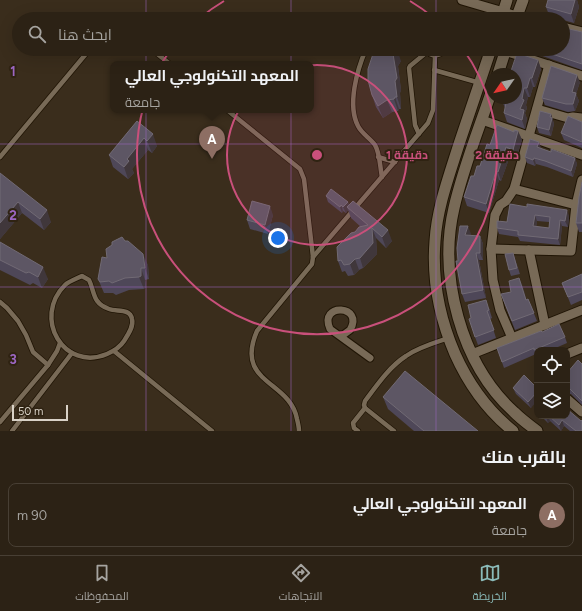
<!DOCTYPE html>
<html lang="ar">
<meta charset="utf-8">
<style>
:root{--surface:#2c2215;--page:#382f22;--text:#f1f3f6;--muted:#a6a4a0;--line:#483f34;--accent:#8bbbb9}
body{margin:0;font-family:Figtree,Cairo,sans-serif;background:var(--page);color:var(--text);direction:rtl}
.controls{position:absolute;right:12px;bottom:12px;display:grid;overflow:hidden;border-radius:8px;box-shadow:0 4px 16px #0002}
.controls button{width:36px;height:36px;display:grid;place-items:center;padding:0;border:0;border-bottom:1px solid var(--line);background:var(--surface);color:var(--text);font:20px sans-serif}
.compass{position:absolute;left:486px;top:68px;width:36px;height:36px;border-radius:50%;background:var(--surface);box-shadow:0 4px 16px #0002;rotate:236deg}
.scale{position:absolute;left:12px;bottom:10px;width:56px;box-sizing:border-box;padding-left:4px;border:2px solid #d9d2c7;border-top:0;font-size:11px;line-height:14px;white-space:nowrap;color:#d9d2c7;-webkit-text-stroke:3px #2f2312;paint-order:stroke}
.you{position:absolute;left:278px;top:238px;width:14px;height:14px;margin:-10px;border:3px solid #fff;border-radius:50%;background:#1a73e8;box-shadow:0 0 0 6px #1a73e833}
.badge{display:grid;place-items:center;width:26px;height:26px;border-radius:50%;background:var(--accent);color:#fff;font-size:13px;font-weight:700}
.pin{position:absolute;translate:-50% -33px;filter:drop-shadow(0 1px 2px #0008)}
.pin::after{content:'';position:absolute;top:21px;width:14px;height:12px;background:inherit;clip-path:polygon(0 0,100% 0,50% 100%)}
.popup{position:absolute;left:110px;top:61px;width:204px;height:52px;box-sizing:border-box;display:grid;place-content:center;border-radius:8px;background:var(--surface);filter:drop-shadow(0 1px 3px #0005);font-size:13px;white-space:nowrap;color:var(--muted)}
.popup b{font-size:15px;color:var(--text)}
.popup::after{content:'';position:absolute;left:50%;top:100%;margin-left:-8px;border:8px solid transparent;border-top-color:var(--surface)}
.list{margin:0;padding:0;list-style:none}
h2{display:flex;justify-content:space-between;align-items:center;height:52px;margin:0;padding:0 16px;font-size:17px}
h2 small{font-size:13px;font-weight:400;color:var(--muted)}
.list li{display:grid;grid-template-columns:26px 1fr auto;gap:12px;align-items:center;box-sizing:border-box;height:64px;margin:0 8px 8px;padding:0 8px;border:1px solid var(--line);border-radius:8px}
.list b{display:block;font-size:15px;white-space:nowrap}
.list p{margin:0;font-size:13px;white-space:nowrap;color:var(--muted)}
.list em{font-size:13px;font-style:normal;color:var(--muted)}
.icon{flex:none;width:22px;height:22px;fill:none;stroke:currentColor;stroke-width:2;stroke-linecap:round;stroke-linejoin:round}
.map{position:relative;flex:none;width:582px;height:431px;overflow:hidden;direction:ltr}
.search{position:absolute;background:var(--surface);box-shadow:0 4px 16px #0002;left:12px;right:12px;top:12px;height:44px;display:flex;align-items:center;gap:10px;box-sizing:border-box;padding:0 14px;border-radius:22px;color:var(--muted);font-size:15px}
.sheet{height:124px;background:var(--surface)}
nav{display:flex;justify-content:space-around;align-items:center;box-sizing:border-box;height:56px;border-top:1px solid var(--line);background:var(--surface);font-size:11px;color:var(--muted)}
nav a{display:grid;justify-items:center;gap:2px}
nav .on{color:var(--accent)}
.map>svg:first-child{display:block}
</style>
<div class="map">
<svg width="582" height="431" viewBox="0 0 582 431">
<rect width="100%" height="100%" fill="#3a2d1c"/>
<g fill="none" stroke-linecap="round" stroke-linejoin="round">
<defs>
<g id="service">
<path d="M151 49 170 64"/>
<path d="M366 49C357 70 347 105 358 126 362 134 370 138 375 145 380 153 380 168 382 177"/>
<path d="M425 49C431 58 440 57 446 49"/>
<path d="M434 70 480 83"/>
<path d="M227 110 300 169 304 179 313 257 312 264 257 331C234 384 290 380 297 419 298 423 299 427 299 431"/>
<path d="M419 134 415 125 409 68 410 66 427 52"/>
<path d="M0 157 90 49"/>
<path d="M378 157 395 162"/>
<path d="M313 257 428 123 433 110 435 56"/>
<path d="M82 276 89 280C95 292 92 303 109 309 117 312 130 308 132 319 134 326 128 335 124 341 120 347 114 351 107 354 64 372 32 318 65 285 69 281 76 279 82 276Z"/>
<path d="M0 302 7 308 18 321 26 335 33 352 48 365"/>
<path d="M114 351 212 431"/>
<path d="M0 422 48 365 57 351 60 343"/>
<path d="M12 431 72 353"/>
<path d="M358 431 354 428 353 423 365 408"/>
<path d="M394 431 365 408 364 405 365 401C377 385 389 367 406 356 419 347 434 343 449 338"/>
</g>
<path id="pedestrian" d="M339 335H343L350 330C365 305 318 302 330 329L370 358"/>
<g id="minor">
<path d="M462 0 517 16"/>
<path d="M563 27 582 32"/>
<path d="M505 51 582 76"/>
<path d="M537 109 568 118 573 117 582 118"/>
<path d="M482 120 582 155"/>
<path d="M514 189 576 205"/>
<path d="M491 249 571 251 576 205 582 180"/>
<path d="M529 250 545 325"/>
<path d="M512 338 500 310 493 280 491 249 495 215 500 205 506 201 514 189 549 65"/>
<path d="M472 354 582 310"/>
<path d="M567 354 582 348"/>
<path d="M567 399 582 412"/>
</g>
<g id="tertiary">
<path d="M501 19 507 0"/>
<path d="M516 19 523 0"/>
<path d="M491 49C480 81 470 112 459 144 449 176 437 208 435 241 432 279 440 319 455 354 468 383 488 411 513 431"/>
<path d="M498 74 506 49"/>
<path d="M492 90C479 129 463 168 454 208 438 276 461 364 514 412 521 419 529 425 537 431"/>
</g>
</defs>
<!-- service casing -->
<use href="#service" stroke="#201505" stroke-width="6"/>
<!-- pedestrian casing -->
<use href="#pedestrian" stroke="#201505" stroke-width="9"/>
<!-- minor casing -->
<use href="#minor" stroke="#201505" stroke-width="11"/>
<!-- tertiary casing -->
<use href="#tertiary" stroke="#201505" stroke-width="13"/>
<!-- service -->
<use href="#service" stroke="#786a57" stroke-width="4.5"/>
<!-- pedestrian -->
<use href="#pedestrian" stroke="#786a57" stroke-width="7"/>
<!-- minor -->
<use href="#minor" stroke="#786a57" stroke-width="9"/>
<!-- tertiary -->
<use href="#tertiary" stroke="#786a57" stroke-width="11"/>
</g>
<!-- wall -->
<g fill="#4e4758" fill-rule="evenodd">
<path d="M548 0H577L579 7 574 23 563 20V19H561L549 15 546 7Z"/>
<path d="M582 32V70L537 54 535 49H563Z"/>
<path d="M380 54 401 61 398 66 401 90 400 93 401 109H399L398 111 392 112 383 118 376 107 372 95Z"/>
<path d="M538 60 541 69 535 87H533L530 97H528L526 105 527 108 525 113 527 119 525 129 507 122 504 113 505 108 503 103Z"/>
<path d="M580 82 576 94 579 101 575 111 568 112 545 105 542 98Z"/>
<path d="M551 114 554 124 551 136 539 133 537 127Z"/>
<path d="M137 121 157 146 152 153 148 150 132 169 134 173 128 179 113 167 109 155Z"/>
<path d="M582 122V148L564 140 561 133Z"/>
<path d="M518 131 522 140 516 159 510 156 501 181 499 180 489 213 467 206 464 197 490 145 514 132Z"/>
<path d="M551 152 575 158 577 164 573 177 547 167 536 164 535 166 527 163 525 157Z"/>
<path d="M0 173 51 222 44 230 22 213 0 239Z"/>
<path d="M582 182V232H579L576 223Z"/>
<path d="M326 196 348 202 349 205 392 241 386 248 376 238 377 254 363 268 359 270 354 275 348 276 345 271 342 272 338 261 355 232 361 227 351 218 348 210 346 213 343 211 342 213 328 202Z"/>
<path d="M510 204 569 216 568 227 562 226 560 245 520 241 518 237 499 234 497 228 507 222ZM537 221 549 222V228L536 227Z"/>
<path d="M273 215 268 234 250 229 247 220Z"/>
<path d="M471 234 470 236H480L483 244V260H479L486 298 465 302 462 294 458 261Z"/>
<path d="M125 241 148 265 149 279 145 280 146 287 144 289 129 290 116 295 113 293H104L98 279 107 258Z"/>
<path d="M0 242 48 279 42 288 33 283 30 285 0 270Z"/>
<path d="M513 253 520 274 511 276 509 270Z"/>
<path d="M582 274V300L571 305 562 283Z"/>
<path d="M519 278 526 300 528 299 537 321 515 330 501 294 511 292Z"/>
<path d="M489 308 492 318 490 319 496 338 478 345 475 337 471 318Z"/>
<path d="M542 332 565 337 567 343 551 350H537V356L536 354 504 368 497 348Z"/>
<path d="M582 364V405L571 394H567V373Z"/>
<path d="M513 388H537L531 408 516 394Z"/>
<path d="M383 397 478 431H414L388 409Z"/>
<path d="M541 416H567L582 431H570L564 426 561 431 550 421 548 423Z"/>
</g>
<!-- shaded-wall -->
<g fill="#40373b">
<path d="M575 0H577L579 7 574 23 571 14Z"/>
<path d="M397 49 401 61 398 66 401 90 400 93 401 109 397 97 395 81 393 54Z"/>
<path d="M538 60 541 69 535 87 532 78Z"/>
<path d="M577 75 580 82 576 94 579 101 575 111 573 104 572 92Z"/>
<path d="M530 78 533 87 530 97 527 88Z"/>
<path d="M524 88 528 97 526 105 527 108 525 113 527 119 525 129 522 120 520 109Z"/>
<path d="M395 97 399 109 398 111 394 99Z"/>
<path d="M387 100 392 112 383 118 378 106Z"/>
<path d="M551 114 554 124 551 136 549 130 550 117Z"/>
<path d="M518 131 522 140 516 159 513 150Z"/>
<path d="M153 134 157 146 152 153 147 141Z"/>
<path d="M144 138 148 150 132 169 134 173 128 179 124 167 127 159Z"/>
<path d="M539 142 541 148 537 147Z"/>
<path d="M506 147 510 156 501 181 498 172Z"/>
<path d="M534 158 536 164 535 166 533 160Z"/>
<path d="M575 158 577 164 573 177 571 171Z"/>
<path d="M496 171 499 180 489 213 486 204Z"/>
<path d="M18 202 22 213 0 239V241V223Z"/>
<path d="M348 202 350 208 347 207 348 210 346 213 343 207Z"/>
<path d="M341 205 343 211 342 213 340 207Z"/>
<path d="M270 206 273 215 268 234 265 225Z"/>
<path d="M47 210 51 222 44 230 40 219Z"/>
<path d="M567 210 569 216 568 227 565 221Z"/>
<path d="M535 215 537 221 536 232 533 226Z"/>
<path d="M560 220 562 226 560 245 558 239Z"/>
<path d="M468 226 471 234 468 243 465 235Z"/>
<path d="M372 228 376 238 377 254 363 268 360 258Z"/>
<path d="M388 230 392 241 386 248 382 237Z"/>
<path d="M480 236 483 244V260L480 253Z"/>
<path d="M476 253 479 260 486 298 483 290Z"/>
<path d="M143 254 148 265 149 279 145 268Z"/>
<path d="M355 259 359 270 354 275 350 264Z"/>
<path d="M43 267 48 279 42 288 38 277Z"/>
<path d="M141 268 145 280 146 287 144 289 139 277Z"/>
<path d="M519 278 523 287 529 309 526 300Z"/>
<path d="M537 392V401L531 408 528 402Z"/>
<path d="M547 416H548L550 421 548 423 546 417Z"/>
<path d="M562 420 564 426 561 431 559 425Z"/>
</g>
<!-- building -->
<g fill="#5d5664" stroke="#716a74" fill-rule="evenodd">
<path d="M548 0H575L571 14 546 7Z"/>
<path d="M565 28 582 32V64L537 49H563V32H564Z"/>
<path d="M397 49 393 54 397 78 395 81 397 97H395L394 99 387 100 378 106 372 95 368 80V69L374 51 380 54 383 50Z"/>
<path d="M517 53 538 60 532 78H530L527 88H524L522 99 524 100 520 109 524 110 522 120 504 113 506 103H503L504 98H516V74H510Z"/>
<path d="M155 61 158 64H152Z"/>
<path d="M551 66 577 75 572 92 576 93 573 104H566L542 98Z"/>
<path d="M540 111 551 114 550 117 552 118 549 130 537 127Z"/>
<path d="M568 116 582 122V142L561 133Z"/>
<path d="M137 121 153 134 147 141 144 138 127 159 129 161 124 167 109 155Z"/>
<path d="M497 125 514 132V130L518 131 513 150 506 147 498 172 496 171 486 204 464 197 471 176H474L477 166H480L487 144 490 145Z"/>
<path d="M530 139 539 142 537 147 551 152V149L575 158 571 171 545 161 534 158 533 160 525 157Z"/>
<path d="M0 173 47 210 40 219 18 202 0 223Z"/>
<path d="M582 182V223H576L579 197Z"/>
<path d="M331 189 348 202 343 207 341 205 340 207 326 196Z"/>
<path d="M252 201 270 206 265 225 247 220Z"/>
<path d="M353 201 388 230 382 237 372 228 373 243 360 258 355 259 350 264 344 265 341 260 338 261 337 247 351 233 355 232 359 227 368 225 347 207Z"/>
<path d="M510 204 527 207V204L567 210 565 221 560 220 558 239 518 235V231L497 228V221L507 222ZM535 215 550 217 549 228 533 226Z"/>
<path d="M460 226H468L465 235 480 236V253H476L483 290 462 294 456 261H458L457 248Z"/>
<path d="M122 237 125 241H128L143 254 145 268H141V276L139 277 125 278 112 283 109 281 100 282 98 279 102 257 107 258 106 249 112 245V242Z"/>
<path d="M0 242 43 267 38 277 29 272 26 273 0 260Z"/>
<path d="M513 253 517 268 509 270 505 254Z"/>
<path d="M582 274V292L568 297 562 283Z"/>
<path d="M519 278 526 300 528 299 534 313 512 321 501 294 511 292 509 281Z"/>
<path d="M486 300 489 310 487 311 494 330 475 337 469 319 471 318 468 305Z"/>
<path d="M559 324 565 337 534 350V348L502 362 497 348 541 331 542 332Z"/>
<path d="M578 360 582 364V401L569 388H567V373Z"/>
<path d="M405 371 478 431H424L383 397Z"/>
<path d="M524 375 537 388V392L528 402 513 388Z"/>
<path d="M567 409 581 421 582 420V431H576L562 420 559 425 549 416H567Z"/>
</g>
<!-- grid -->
<path fill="none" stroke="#9c66c2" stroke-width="1" stroke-opacity="0.55" d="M146 0V19M291 0V19M436 0V19M146 49V431M291 49V431M436 49V431M0 144H582M0 287H582"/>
<!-- distance rings -->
<circle cx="317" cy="155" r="90" fill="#c9507b" fill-opacity=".12"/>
<g fill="none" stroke="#c9507b" stroke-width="2">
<circle cx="317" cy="155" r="90"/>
<path d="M200 18A180 180 0 0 1 224 1M410 1A180 180 0 0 1 434 18M463 49A180 180 0 1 1 171 49"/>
</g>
<g font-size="13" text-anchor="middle" font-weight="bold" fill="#9c66c2" stroke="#2f2312" stroke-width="4" stroke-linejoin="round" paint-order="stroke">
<text x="13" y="76">1</text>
<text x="13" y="220">2</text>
<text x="13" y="364">3</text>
</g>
<circle cx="317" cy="155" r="6" fill="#c9507b" stroke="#2f2312" stroke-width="2"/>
<g font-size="12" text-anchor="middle" font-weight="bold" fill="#c9507b" stroke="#2f2312" stroke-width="4" stroke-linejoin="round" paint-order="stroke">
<text x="407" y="159">1 دقيقة</text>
<text x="497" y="159">2 دقيقة</text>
</g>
</svg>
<div class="controls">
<button><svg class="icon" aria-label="locate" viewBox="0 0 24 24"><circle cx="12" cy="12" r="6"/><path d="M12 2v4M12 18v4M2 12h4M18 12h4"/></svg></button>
<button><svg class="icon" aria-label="layers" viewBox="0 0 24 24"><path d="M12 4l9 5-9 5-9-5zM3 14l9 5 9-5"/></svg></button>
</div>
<svg class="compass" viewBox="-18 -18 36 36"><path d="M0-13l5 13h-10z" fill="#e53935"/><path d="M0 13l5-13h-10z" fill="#a6a4a0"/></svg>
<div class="scale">50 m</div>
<div class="you"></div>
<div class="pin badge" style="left:212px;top:159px;background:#8d6e63">A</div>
<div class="popup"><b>المعهد التكنولوجي العالي</b>جامعة</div>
<div class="search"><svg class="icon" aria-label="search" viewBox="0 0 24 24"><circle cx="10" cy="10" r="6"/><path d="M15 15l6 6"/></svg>ابحث هنا</div>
</div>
<section class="sheet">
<h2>بالقرب منك<small></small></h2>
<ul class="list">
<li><span class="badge" style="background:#8d6e63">A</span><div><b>المعهد التكنولوجي العالي</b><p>جامعة</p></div><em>90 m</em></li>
</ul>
</section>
<nav>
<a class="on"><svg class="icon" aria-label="map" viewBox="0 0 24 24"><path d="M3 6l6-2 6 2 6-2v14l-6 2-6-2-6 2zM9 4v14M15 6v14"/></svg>الخريطة</a>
<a><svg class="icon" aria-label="directions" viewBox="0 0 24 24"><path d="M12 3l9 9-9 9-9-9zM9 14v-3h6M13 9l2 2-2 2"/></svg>الاتجاهات</a>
<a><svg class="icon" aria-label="saved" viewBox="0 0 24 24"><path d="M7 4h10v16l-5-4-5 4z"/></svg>المحفوظات</a>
</nav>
